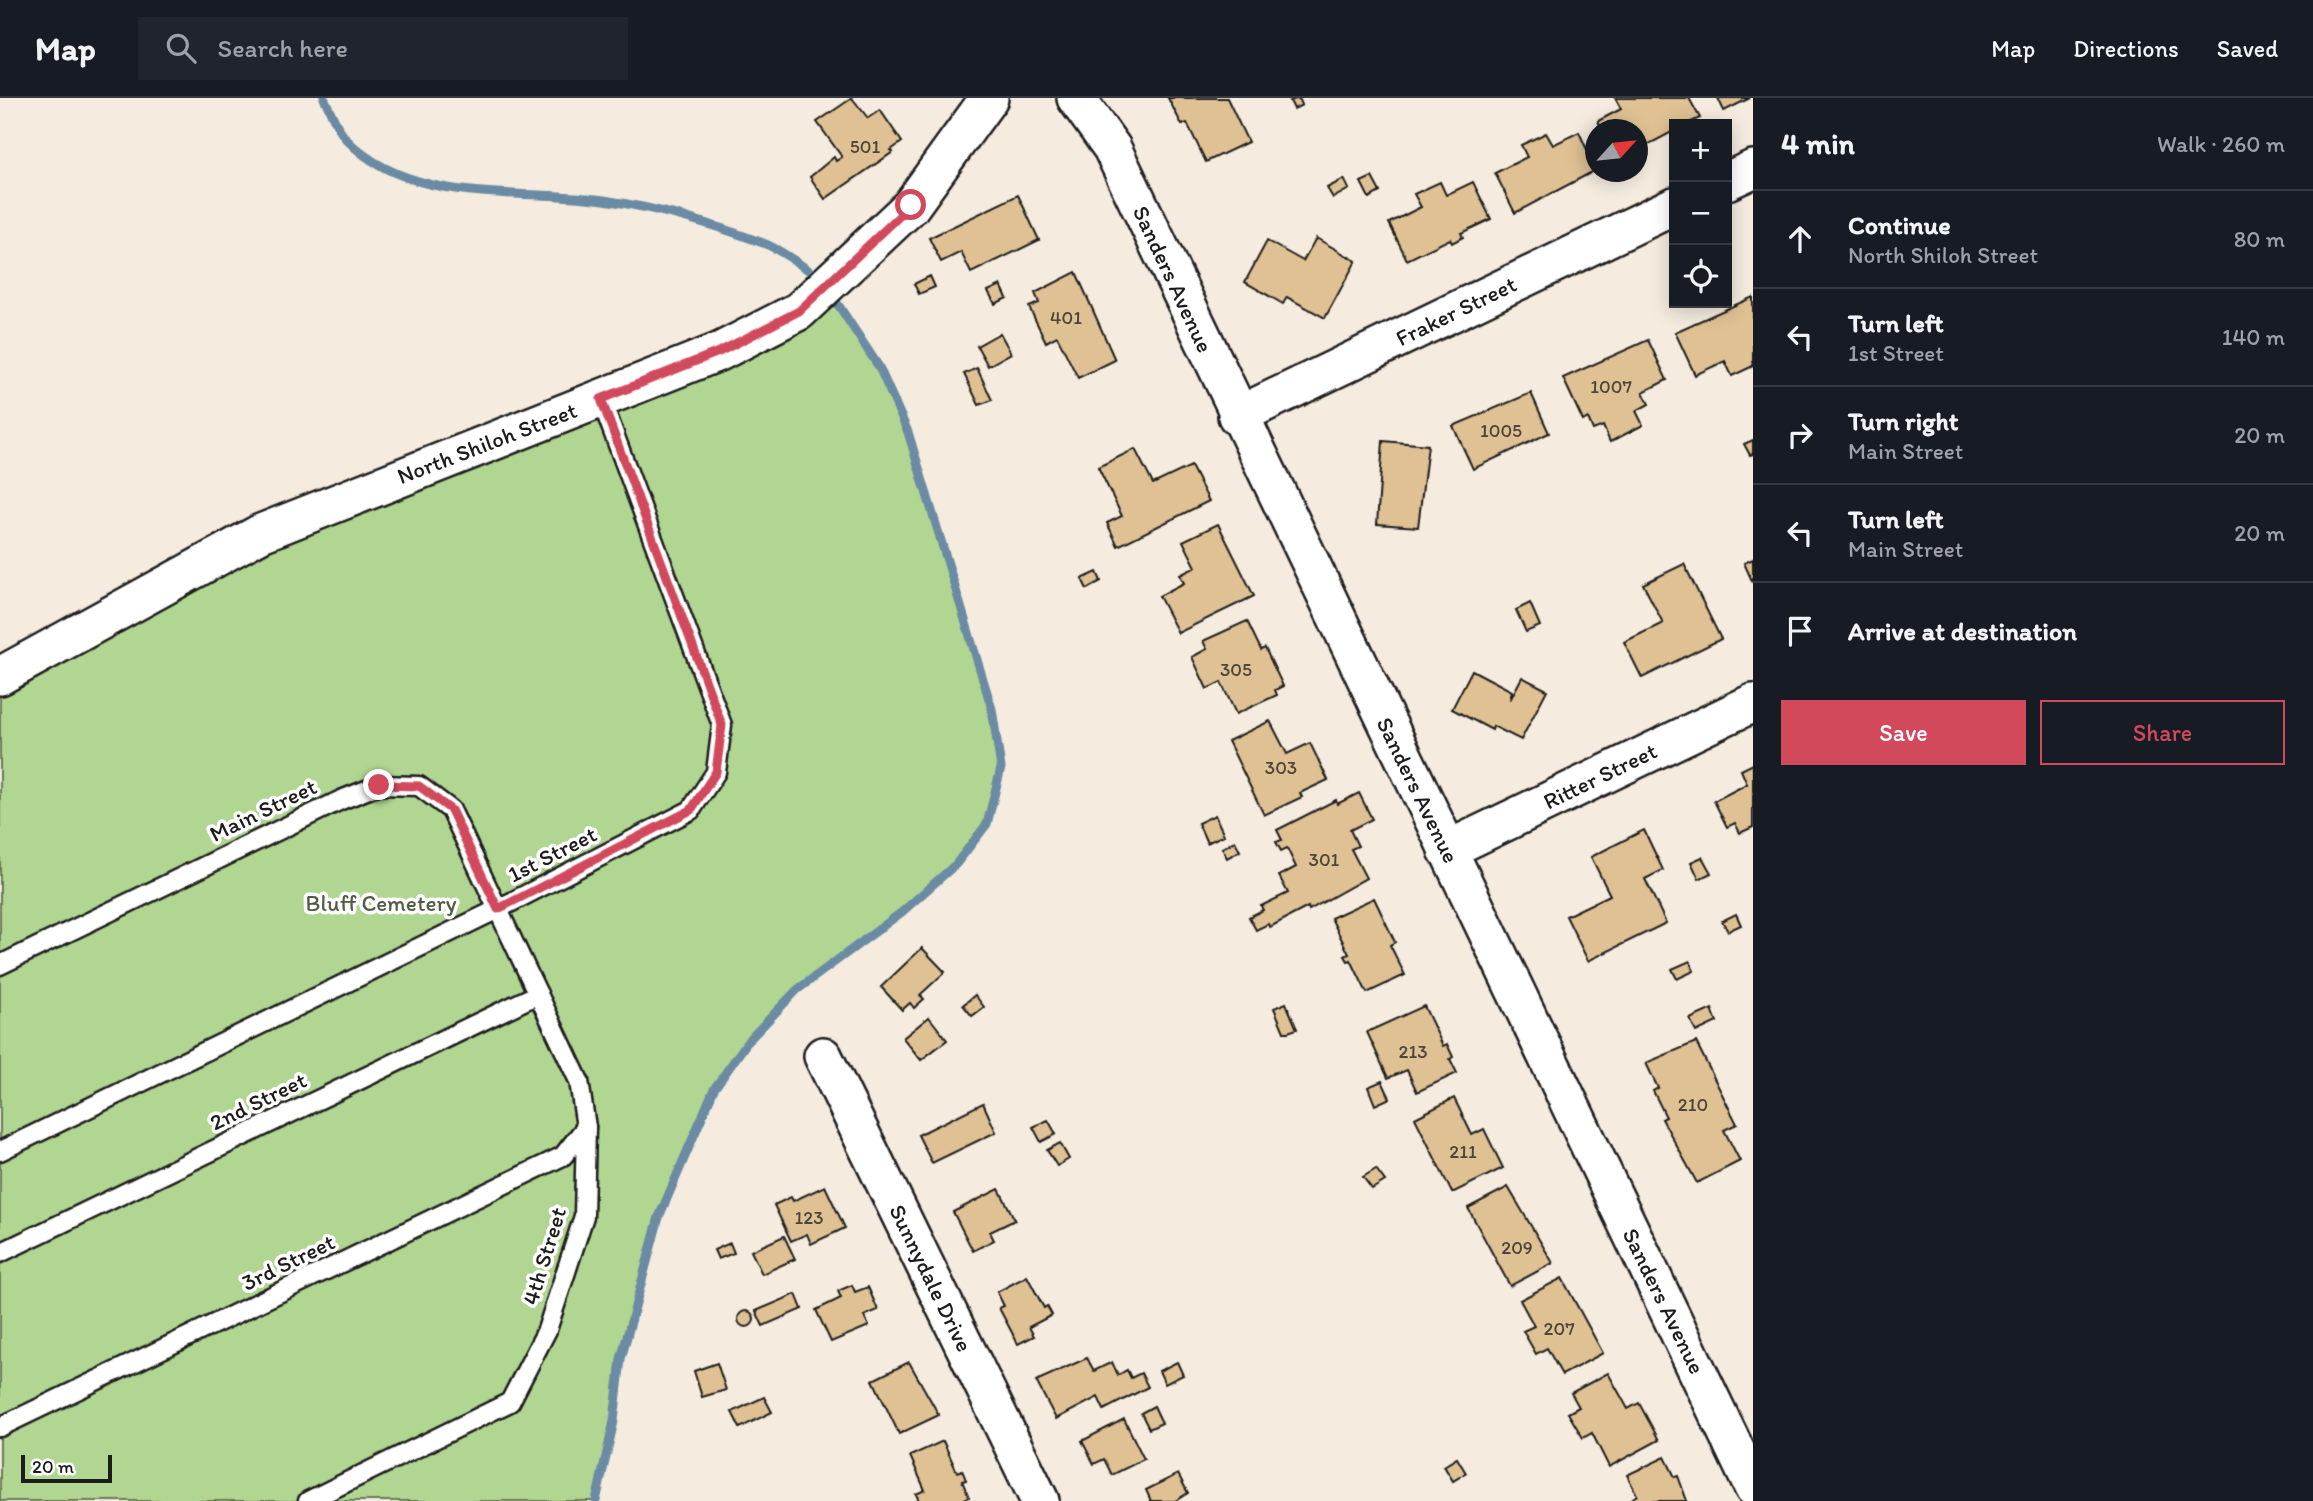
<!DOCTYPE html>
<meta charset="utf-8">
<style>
:root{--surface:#171b24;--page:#20242c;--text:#f1f3f6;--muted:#9ea1a6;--line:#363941;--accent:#d1495b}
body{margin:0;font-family:Itim,sans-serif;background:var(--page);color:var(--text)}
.controls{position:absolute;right:21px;top:21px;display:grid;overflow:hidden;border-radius:0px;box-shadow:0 4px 18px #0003}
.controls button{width:63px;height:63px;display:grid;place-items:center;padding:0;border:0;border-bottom:2px solid var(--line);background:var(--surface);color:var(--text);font:35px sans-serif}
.compass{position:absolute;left:1585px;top:21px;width:63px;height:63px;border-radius:50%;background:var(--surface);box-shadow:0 4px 18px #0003;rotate:63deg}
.scale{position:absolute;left:21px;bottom:18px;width:91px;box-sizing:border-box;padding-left:7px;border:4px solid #1c1c1c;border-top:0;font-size:19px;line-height:24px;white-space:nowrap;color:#1c1c1c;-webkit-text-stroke:5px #fff;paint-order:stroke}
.stop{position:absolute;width:21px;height:21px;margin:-16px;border:5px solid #d1495b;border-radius:50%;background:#fff}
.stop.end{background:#d1495b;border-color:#fff;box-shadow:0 2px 7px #0008}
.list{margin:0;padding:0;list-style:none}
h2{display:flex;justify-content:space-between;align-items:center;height:91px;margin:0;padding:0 28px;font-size:30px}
h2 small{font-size:23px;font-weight:400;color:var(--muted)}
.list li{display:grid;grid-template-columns:46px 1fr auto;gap:21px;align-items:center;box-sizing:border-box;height:98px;padding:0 28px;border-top:2px solid var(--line)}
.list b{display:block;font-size:26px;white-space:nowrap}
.list p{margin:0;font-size:23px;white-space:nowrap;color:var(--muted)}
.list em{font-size:23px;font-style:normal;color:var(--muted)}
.actions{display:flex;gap:14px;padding:21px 28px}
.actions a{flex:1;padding:16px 0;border:2px solid var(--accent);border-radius:0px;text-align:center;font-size:24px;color:var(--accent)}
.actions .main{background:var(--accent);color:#fff}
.icon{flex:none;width:38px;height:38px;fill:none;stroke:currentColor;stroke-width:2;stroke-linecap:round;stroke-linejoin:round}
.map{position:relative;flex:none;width:1753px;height:1403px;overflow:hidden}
header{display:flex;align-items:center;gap:42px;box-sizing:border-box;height:98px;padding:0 35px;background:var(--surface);border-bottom:2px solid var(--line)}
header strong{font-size:33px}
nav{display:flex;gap:38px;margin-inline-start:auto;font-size:24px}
.search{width:490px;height:63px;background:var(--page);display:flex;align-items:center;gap:18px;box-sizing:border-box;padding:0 24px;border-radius:0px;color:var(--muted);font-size:26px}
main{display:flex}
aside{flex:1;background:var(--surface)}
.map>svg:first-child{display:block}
</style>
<header>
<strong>Map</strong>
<div class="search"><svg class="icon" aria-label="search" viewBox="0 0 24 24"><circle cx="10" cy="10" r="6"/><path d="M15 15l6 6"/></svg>Search here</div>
<nav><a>Map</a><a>Directions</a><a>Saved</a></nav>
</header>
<main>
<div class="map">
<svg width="1753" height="1403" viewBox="0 0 1753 1403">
<rect width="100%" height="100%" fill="#f5ecdf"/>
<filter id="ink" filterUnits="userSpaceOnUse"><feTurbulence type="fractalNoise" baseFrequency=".0143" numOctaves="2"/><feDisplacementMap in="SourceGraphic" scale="14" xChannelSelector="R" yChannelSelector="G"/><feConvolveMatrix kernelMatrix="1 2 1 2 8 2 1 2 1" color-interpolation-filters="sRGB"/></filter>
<g filter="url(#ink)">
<!-- green -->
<path fill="#b1d691" stroke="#667956" stroke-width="2" d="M824 190 879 269 908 334 992 611 1001 670 987 726 956 766 902 814 797 892 748 943 714 991 659 1119 621 1261 614 1323 596 1403H0V578Z"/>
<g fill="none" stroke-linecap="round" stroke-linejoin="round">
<!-- stream -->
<g stroke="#6a8ba3" stroke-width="9">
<path d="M324 0C331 13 337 32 347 42 412 109 520 90 604 102 656 110 713 126 763 145 780 151 797 165 813 175"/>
<path d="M596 1403 614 1323 621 1261 659 1119 714 991 748 943 797 892 902 814 956 766 987 726 1001 670 992 611 908 334 879 269 837 205"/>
</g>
</g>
<!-- building -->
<g fill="#dfc193" stroke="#1c1c1c" stroke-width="2">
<path d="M852 0 868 20 880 12 902 44 891 52 893 54 825 101 810 79 834 59 836 63 842 59 817 24Z"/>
<path d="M1168 0H1227L1248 44 1206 64 1187 25 1182 27Z"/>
<path d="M1299 0 1302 7 1294 11 1290 3Z"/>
<path d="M1615 0H1689L1700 20 1687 26H1674V33L1638 52V32H1602L1598 23 1621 11Z"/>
<path d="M1718 0H1750L1724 13Z"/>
<path d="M1579 34 1596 72 1515 115 1495 75 1527 59 1521 47 1546 35 1553 47Z"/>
<path d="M1372 79 1380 94 1369 100 1361 84Z"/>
<path d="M1344 81 1349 91 1333 100 1327 90Z"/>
<path d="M1440 84 1446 97 1473 84 1491 121 1461 135 1463 139 1452 145 1450 141 1407 162 1389 125 1421 109 1414 96Z"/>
<path d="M1018 97 1039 142 971 175 961 154 941 164 929 140Z"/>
<path d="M1316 140 1356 163 1325 220 1287 199 1283 206 1245 184 1267 143 1303 163Z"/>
<path d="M1076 174 1115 262 1078 280 1057 238 1046 244 1029 209 1039 205 1035 195Z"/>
<path d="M930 178 935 189 919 196 914 186Z"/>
<path d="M1001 187 1007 200 995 206 988 193Z"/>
<path d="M1753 199V268L1732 278 1725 263 1695 277 1675 234Z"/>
<path d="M1000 235 1011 255 988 268 977 248Z"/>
<path d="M1648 242 1667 282 1643 294 1649 306 1636 313 1643 327 1610 344 1603 328 1593 332 1588 320 1583 323 1563 280Z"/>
<path d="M977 270 992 302 979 307 964 276Z"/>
<path d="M1531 295 1549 335 1473 371 1453 328Z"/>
<path d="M1753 342V356L1750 357 1744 346Z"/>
<path d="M1383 343 1428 347 1418 429 1377 426Z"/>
<path d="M1135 351 1153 386 1191 368 1209 403 1118 448 1107 425 1122 418 1098 369Z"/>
<path d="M1218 426 1254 498 1178 535 1159 498 1184 485 1180 477 1196 469 1183 443Z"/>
<path d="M1753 461V485L1744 465Z"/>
<path d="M1684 466 1721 541 1642 580 1624 544 1663 525 1643 486Z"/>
<path d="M1097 474 1101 483 1087 491 1082 481Z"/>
<path d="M1530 505 1540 528 1526 534 1516 512Z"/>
<path d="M1247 523 1261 552 1265 550 1283 588 1275 592 1277 597 1236 616 1221 584 1207 591 1192 559 1207 551 1203 543Z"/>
<path d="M1472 572 1512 593 1510 602 1522 579 1547 592 1521 642 1493 628 1492 632 1452 611Z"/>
<path d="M1270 623 1287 656 1310 645 1328 682 1300 695 1302 699 1264 717 1228 643Z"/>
<path d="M1753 666V729L1740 735 1735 725 1727 729 1714 703 1747 686 1741 672Z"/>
<path d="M1359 695 1372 721 1350 732 1358 748 1351 751 1366 780 1309 812 1308 809 1270 829 1268 826 1256 832 1249 819 1263 812 1261 808 1288 795 1279 778 1296 769 1287 750 1281 753 1276 744 1282 742 1277 732 1336 702 1337 706Z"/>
<path d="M1215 717 1224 737 1207 745 1198 725Z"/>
<path d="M1644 732 1663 772 1645 781 1666 825 1588 863 1566 818 1610 797 1591 759Z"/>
<path d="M1235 743 1240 753 1227 760 1222 750Z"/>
<path d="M1702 759 1711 775 1699 781 1691 764Z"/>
<path d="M1374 800 1395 844 1390 847 1405 877 1367 895 1351 862 1348 863 1345 858 1349 856 1331 820Z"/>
<path d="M1736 816 1741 827 1728 833 1722 823Z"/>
<path d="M922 850 945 874 920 897 924 901 914 910 910 905 902 912 881 889Z"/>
<path d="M1690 863 1694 873 1677 881 1672 871Z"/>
<path d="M975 897 984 909 972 918 963 907Z"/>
<path d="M1286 905 1297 931 1288 934H1284L1274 910Z"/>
<path d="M1424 908 1443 948 1447 946 1453 959 1450 961 1457 975 1417 994 1407 972 1388 980 1367 934Z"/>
<path d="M1712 911 1717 924 1696 934 1690 921Z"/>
<path d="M929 919 947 942 921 962 903 940Z"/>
<path d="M1696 944 1737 1026 1724 1032 1740 1063 1697 1085 1662 1021 1666 1019 1653 993 1658 990 1646 965Z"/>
<path d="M1382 983 1390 1000 1375 1007 1368 989Z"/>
<path d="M1454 1000 1472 1037 1484 1031 1503 1070 1452 1095 1415 1020Z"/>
<path d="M983 1005 996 1034 932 1065 918 1037Z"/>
<path d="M1048 1022 1056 1036 1041 1044 1033 1029Z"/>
<path d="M1060 1045 1069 1061 1057 1068 1047 1052Z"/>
<path d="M1376 1071 1385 1083 1372 1091 1363 1079Z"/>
<path d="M825 1088 845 1130 811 1146 807 1136 791 1143 774 1107 791 1099 793 1103Z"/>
<path d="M1508 1089 1553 1165 1510 1188 1468 1110Z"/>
<path d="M999 1091 1015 1122 990 1134 994 1142 973 1153 953 1114Z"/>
<path d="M784 1138 795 1161 762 1176 751 1153Z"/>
<path d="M730 1145 734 1155 718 1161 714 1152Z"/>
<path d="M1027 1178 1044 1210 1047 1208 1052 1217 1029 1229 1034 1238 1018 1246 999 1210 1004 1208 997 1194Z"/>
<path d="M1562 1180 1603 1255 1562 1277 1547 1250 1536 1256 1523 1233 1534 1228 1520 1202Z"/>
<path d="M852 1187 855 1194 868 1189 878 1212 864 1218 869 1228 831 1244 816 1212 841 1200 838 1193Z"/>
<path d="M796 1196 802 1211 763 1228 756 1213Z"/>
<circle cx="746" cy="1221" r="8"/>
<path d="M1087 1260 1094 1273 1112 1264 1118 1277 1127 1272 1131 1280 1141 1275 1148 1289 1104 1312 1098 1299 1056 1321 1036 1283Z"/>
<path d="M909 1264 939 1317 899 1336 873 1282Z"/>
<path d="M1177 1264 1183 1277 1165 1286 1159 1273Z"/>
<path d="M717 1265 726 1292 702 1299 694 1273Z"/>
<path d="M1608 1275 1628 1311 1639 1305 1659 1342 1609 1369 1592 1335 1583 1340 1568 1315 1579 1309 1571 1295Z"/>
<path d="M764 1299 772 1314 740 1330 732 1314Z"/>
<path d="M1154 1308 1162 1325 1149 1331 1141 1315Z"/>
<path d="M1124 1321 1144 1361 1112 1377 1104 1361 1094 1366 1082 1343Z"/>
<path d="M943 1343 957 1374 962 1372 966 1382 962 1383 969 1399 961 1403H919L916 1396 925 1392 910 1358Z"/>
<path d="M1665 1359 1675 1379 1678 1378 1687 1403H1629L1637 1397 1627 1377Z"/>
<path d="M1457 1360 1466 1375 1453 1383 1444 1368Z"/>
<path d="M1178 1376 1188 1395 1175 1403H1151L1146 1392Z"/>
</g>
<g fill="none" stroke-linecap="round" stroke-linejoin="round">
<defs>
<g id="service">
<path d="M0 867 341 702 379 687 419 688 451 712 579 983 586 1029 584 1118 547 1232 510 1304 308 1403"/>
<path d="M0 1053 498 811 691 712 716 674 722 627 601 301"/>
<path d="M0 1155 538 896"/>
<path d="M0 1329 563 1058 586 1029"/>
</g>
<g id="minor">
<path d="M1076 0 1112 50 1753 1389"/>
<path d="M1727 83 1753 71"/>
<path d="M1237 318 1674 108"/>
<path d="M0 578 261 435 721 253 799 213 911 108 989 0"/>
<path d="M1447 752 1753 605"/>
<path d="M823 958 1040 1403"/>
</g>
</defs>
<!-- service casing -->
<use href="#service" stroke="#1c1c1c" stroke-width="23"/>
<!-- minor casing -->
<use href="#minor" stroke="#1c1c1c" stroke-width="42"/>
<!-- service -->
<use href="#service" stroke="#fff" stroke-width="18"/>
<!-- minor -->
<use href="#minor" stroke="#fff" stroke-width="37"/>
</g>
</g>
<g fill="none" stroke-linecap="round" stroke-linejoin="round" filter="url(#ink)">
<!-- route -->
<path stroke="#d1495b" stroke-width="9" d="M379 687 419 688 451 712 498 811 691 712 716 674 722 627 601 301 721 253 799 213 911 107"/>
</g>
<g text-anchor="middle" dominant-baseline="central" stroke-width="7" stroke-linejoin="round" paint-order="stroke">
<!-- number labels -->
<g font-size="19" fill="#4d453a">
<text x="865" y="48">501</text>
<text x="1066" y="219">401</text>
<text x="1611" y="288">1007</text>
<text x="1501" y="332">1005</text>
<text x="1236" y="571">305</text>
<text x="1281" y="669">303</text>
<text x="1324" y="761">301</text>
<text x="1413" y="953">213</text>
<text x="1693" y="1006">210</text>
<text x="1463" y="1053">211</text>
<text x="809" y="1119">123</text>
<text x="1517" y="1149">209</text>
<text x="1559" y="1230">207</text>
</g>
<!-- street labels -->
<g font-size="23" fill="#1c1c1c" stroke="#fff">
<text transform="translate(1173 181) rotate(65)">Sanders Avenue</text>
<text transform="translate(1456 213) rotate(-26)">Fraker Street</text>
<text transform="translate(487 345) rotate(-21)">North Shiloh Street</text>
<text transform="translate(1600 678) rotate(-26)">Ritter Street</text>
<text transform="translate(1418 692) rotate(64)">Sanders Avenue</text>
<text transform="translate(263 712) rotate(-26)">Main Street</text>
<text transform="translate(552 756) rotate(-27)">1st Street</text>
<text transform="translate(258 1003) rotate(-26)">2nd Street</text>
<text transform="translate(544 1158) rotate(-73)">4th Street</text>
<text transform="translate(288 1164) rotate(-26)">3rd Street</text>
<text transform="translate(931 1180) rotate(64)">Sunnydale Drive</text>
<text transform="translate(1664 1203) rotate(64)">Sanders Avenue</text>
</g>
<!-- park labels -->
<g font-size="23" fill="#505d45" stroke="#fff">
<text x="381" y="805">Bluff Cemetery</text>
</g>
</g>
</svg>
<div class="controls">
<button>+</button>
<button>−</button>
<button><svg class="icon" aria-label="locate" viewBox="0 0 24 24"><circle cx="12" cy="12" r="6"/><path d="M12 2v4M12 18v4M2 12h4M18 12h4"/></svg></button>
</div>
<svg class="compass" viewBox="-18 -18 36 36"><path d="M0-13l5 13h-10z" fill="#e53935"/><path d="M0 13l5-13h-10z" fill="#9ea1a6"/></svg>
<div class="scale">20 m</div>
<div class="stop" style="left:911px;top:107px"></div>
<div class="stop end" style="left:379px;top:687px"></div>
</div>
<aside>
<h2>4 min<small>Walk · 260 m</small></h2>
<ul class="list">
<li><svg class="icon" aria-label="ahead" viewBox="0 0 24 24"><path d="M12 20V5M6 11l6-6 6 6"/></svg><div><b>Continue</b><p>North Shiloh Street</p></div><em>80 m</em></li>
<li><svg class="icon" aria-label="left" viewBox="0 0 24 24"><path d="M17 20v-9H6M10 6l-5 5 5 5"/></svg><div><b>Turn left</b><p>1st Street</p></div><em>140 m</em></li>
<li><svg class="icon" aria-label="right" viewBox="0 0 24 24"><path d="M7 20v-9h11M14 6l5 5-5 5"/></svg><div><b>Turn right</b><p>Main Street</p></div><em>20 m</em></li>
<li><svg class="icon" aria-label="left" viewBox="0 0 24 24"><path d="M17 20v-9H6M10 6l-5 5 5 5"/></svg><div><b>Turn left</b><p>Main Street</p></div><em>20 m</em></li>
<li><svg class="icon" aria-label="arrive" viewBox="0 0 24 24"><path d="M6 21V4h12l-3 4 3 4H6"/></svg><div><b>Arrive at destination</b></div></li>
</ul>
<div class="actions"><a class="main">Save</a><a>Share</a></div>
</aside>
</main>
